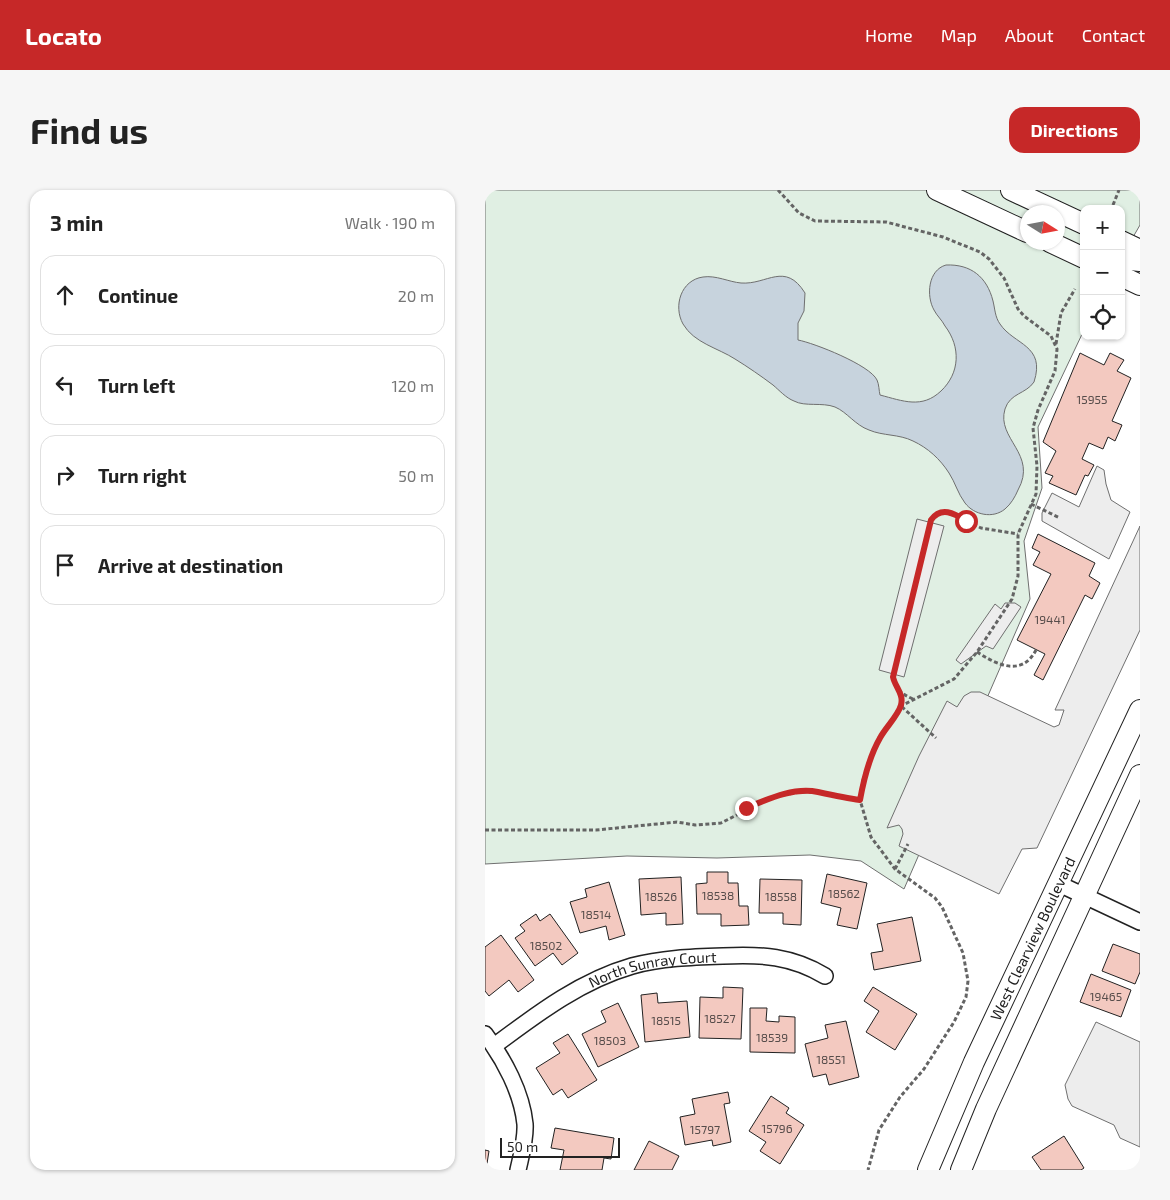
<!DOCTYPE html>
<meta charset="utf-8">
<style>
:root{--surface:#fff;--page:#f6f6f6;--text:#222;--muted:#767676;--line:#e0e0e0;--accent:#c62828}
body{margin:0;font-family:"Exo 2",sans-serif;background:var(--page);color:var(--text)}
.controls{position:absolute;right:15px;top:15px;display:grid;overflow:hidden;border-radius:10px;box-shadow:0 1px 4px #0004}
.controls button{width:45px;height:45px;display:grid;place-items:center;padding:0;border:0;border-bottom:1px solid var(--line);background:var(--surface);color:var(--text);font:25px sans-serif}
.compass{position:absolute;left:535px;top:15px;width:45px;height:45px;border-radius:50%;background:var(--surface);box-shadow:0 1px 4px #0004;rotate:101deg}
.scale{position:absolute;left:15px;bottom:12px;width:120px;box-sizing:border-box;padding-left:5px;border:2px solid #222;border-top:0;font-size:14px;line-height:18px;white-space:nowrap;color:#222;-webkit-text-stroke:4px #fff;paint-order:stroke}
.stop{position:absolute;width:15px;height:15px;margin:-11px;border:4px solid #c62828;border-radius:50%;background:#fff}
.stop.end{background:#c62828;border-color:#fff;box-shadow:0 1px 5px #0008}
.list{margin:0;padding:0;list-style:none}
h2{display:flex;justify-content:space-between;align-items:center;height:65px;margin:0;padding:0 20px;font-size:21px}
h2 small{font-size:16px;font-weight:400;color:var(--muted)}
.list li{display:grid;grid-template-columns:32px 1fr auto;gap:15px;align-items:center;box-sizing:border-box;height:80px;margin:0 10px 10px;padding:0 10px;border:1px solid var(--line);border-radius:15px}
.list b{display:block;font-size:19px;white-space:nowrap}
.list em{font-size:16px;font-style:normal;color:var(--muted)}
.icon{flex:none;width:28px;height:28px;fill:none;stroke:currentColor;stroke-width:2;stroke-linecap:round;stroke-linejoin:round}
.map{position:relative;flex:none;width:655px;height:980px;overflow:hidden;border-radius:15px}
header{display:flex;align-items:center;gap:30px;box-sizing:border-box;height:70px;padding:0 25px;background:var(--accent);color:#fff}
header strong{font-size:24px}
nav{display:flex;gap:28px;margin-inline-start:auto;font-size:18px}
.intro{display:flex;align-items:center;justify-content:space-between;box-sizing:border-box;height:120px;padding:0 30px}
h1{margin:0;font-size:35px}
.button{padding:12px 22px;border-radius:15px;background:var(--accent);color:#fff;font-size:18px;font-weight:700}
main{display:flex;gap:30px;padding:0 30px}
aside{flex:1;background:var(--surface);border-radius:15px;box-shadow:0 1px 4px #0004}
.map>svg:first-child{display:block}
</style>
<header>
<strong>Locato</strong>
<nav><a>Home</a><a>Map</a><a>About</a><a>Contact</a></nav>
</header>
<div class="intro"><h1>Find us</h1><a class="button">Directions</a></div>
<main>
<aside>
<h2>3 min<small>Walk · 190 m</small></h2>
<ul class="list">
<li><svg class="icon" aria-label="ahead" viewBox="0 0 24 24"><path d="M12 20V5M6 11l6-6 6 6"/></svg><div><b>Continue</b></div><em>20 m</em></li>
<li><svg class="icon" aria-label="left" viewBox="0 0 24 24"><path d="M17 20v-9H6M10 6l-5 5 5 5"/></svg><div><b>Turn left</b></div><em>120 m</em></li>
<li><svg class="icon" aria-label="right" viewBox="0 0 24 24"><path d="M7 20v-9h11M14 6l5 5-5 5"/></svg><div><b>Turn right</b></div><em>50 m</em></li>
<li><svg class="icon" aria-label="arrive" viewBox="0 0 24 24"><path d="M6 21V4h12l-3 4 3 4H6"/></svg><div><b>Arrive at destination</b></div></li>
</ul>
</aside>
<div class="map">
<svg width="655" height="980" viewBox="0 0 655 980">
<rect width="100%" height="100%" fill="#fff"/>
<!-- green -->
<path fill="#e0efe3" stroke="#6f6f6f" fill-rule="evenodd" d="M0 0H655V35L636 68V19H599V140L553 237 557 298 539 351 545 409 419 699 376 671 325 665 232 668 142 666 0 674ZM542 22H572V52H542Z"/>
<!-- parking -->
<g fill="#ededed" stroke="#6f6f6f">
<path d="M612 276 619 280 621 294 626 310 645 322 624 369 557 331V323L567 303 594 317Z"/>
<path d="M432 329 459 336 419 487 394 480Z"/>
<path d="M655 336V440L552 658 537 659 514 704 414 656 418 644 417 639 414 635 402 638 434 566 462 511 472 517 479 506 486 502H495L569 537 574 535 579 520H570Z"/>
<path d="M520 413H530L536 417 508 459 501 456 476 474 471 470 510 414 516 419Z"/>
<path d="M611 832 655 852V957L635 948 629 935 587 916 583 909 580 895Z"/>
</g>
<!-- water -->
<path fill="#c7d3dd" stroke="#6f6f6f" d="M461 75C486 74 502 87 508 111 510 119 510 127 515 134 529 155 561 155 549 192 541 204 525 203 520 219 511 249 553 264 533 300 530 307 526 314 520 319 508 329 489 325 480 313 473 304 470 292 464 283 455 269 443 258 428 251 414 244 398 246 384 240 370 235 362 222 350 217 337 212 320 217 309 211 301 208 294 200 288 195 276 186 263 177 250 169 233 158 209 153 198 134 188 116 196 90 218 87 231 85 244 92 256 93 282 95 300 71 320 103L319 121 313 133V150C329 153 385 175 392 190 394 194 394 201 395 205 418 211 437 219 456 201 475 183 476 157 460 136 457 130 452 126 449 120 441 106 443 80 461 75Z"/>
<!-- building -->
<g fill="#f3c9c0" stroke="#222">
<path d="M595 163 619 175 625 163 639 170 632 181 646 188 627 231 637 235 630 251 623 247 618 259 604 253 597 269 609 275 603 286 600 285 591 305 564 293 568 286 560 283 571 261 558 252Z"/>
<path d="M553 344 610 373 604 386 615 393 607 409 600 405 558 490 549 485 560 464 532 450 566 384 548 375 555 362 547 358Z"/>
<path d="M222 682H243V693H253L254 716H263L264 735 236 736V724H212L211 694 222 693Z"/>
<path d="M342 684 382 693 372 739 352 735 356 718 336 713Z"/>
<path d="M196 687 198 734 181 735V723L156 725 154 689Z"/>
<path d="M275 689 317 690 316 735 298 734V723H274Z"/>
<path d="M124 692 140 745 124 750 121 736 95 743 85 712 102 707 100 699Z"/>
<path d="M51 724 55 731 65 724 93 763 77 775 68 763 50 776 30 748 40 741 35 735Z"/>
<path d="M427 727 436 771 389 780 386 763 398 761 392 734Z"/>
<path d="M16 745 49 790 33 802 24 790 4 806 0 801V757Z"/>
<path d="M628 754 655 764V782L650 794 617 781Z"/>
<path d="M606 784 646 800 636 827 595 812Z"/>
<path d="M238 797 258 798 256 849 214 848 215 807 238 808Z"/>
<path d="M388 797 432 824 410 860 381 842 394 821 379 811Z"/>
<path d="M172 803 173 813 202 811 205 847 160 852 156 805Z"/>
<path d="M133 813 154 857 113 877 97 844 121 832 116 821Z"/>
<path d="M265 818H282L281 831 294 832V826L310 827V863L265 862Z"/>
<path d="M361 831 374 887 344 895 341 884 328 887 320 854 343 848 340 835Z"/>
<path d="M83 844 112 890 83 908 77 899 68 905 51 878 75 863 68 853Z"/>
<path d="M243 902 245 913 239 914 246 952 228 956 227 950 200 955 195 927 210 924 207 909Z"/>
<path d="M286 906 304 918 301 923 319 935 295 974 275 961 281 952 264 941Z"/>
<path d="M70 938 129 948 126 969 119 968 117 980H75L79 960 66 958Z"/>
<path d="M579 946 599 978 596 980H556L547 967Z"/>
<path d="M164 951 194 966 187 980H149Z"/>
<path d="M0 960 4 961 1 980H0Z"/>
</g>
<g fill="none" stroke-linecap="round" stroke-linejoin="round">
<defs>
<g id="street">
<path d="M572 693 655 732"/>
<path d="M0 844C19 869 37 903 40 934 41 949 36 966 33 980"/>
<path id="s1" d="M9 856C52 824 95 791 147 776 176 768 207 767 238 766 276 764 307 766 340 786"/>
</g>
<g id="secondary">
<path d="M452 0 542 42"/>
<path d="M526 0 599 34"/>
<path d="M636 51 655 60"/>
<path d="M565 52 599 68"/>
<path d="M636 69 655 71"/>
<path d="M636 86 655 95"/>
<path id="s2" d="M443 980 489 872 655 520"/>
<path d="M476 980 501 919 655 585"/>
</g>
</defs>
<!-- street casing -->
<use href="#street" stroke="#222" stroke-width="18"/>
<!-- secondary casing -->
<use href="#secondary" stroke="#222" stroke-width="22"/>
<!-- path -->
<g stroke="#646464" stroke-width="3" stroke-dasharray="4 2.5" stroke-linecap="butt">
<path d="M293 0 314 23 330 31 401 32 458 47 495 62 504 69 519 88 533 119 539 126 566 146 572 159 570 181 553 220 548 238 552 276 551 304 533 344V386L527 409 492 462 469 489 416 516 389 558 378 590 375 610 386 647 410 679 450 708 457 717 478 763 483 791 481 807 469 832 439 879 415 907 394 940 383 980"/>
<path d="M628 15 634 0"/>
<path d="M571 154 576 123 590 99"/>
<path d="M546 314 575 328"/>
<path d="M492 462C512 475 537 487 551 460"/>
<path d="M416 504V516L451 548"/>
<path d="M428 509C417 504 410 500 408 487L446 330 452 324 463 322 496 338 533 344"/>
<path d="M0 640H111L192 632 210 635 236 633 287 607 315 602H331L375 610"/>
<path d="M410 679 423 654"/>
</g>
<!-- street -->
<use href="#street" stroke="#fff" stroke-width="15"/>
<!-- secondary -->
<use href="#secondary" stroke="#fff" stroke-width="20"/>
</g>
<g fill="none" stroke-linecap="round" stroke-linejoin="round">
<!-- route -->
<path stroke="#c62828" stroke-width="6" d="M261 618C283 609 308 597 333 602 347 605 361 608 375 610 379 588 384 567 395 548 400 538 413 526 416 515 419 504 410 497 408 487L446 330C456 316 469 323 481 331"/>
</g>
<g text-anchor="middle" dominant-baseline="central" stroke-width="4" stroke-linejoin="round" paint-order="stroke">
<!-- number labels -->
<g font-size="12" fill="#564c4a">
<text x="607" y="209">15955</text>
<text x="565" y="429">19441</text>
<text x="359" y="703">18562</text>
<text x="233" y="705">18538</text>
<text x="176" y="706">18526</text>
<text x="296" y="706">18558</text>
<text x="111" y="724">18514</text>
<text x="61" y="755">18502</text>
<text x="621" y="806">19465</text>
<text x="235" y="828">18527</text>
<text x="181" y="830">18515</text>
<text x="287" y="847">18539</text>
<text x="125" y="850">18503</text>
<text x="346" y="869">18551</text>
<text x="292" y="938">15796</text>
<text x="220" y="939">15797</text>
</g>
<!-- street labels -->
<g font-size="15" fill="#222" stroke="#fff">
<text stroke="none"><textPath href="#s2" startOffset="254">West Clearview Boulevard</textPath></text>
<text stroke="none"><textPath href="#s1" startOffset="180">North Sunray Court</textPath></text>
</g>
</g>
</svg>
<div class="controls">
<button>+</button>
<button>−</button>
<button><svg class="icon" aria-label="locate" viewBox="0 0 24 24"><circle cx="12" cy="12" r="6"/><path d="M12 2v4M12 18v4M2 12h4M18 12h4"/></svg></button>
</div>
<svg class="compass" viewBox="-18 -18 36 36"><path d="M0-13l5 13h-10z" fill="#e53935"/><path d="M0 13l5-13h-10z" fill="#767676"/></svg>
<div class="scale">50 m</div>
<div class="stop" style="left:481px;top:331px"></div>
<div class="stop end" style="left:261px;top:618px"></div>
</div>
</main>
